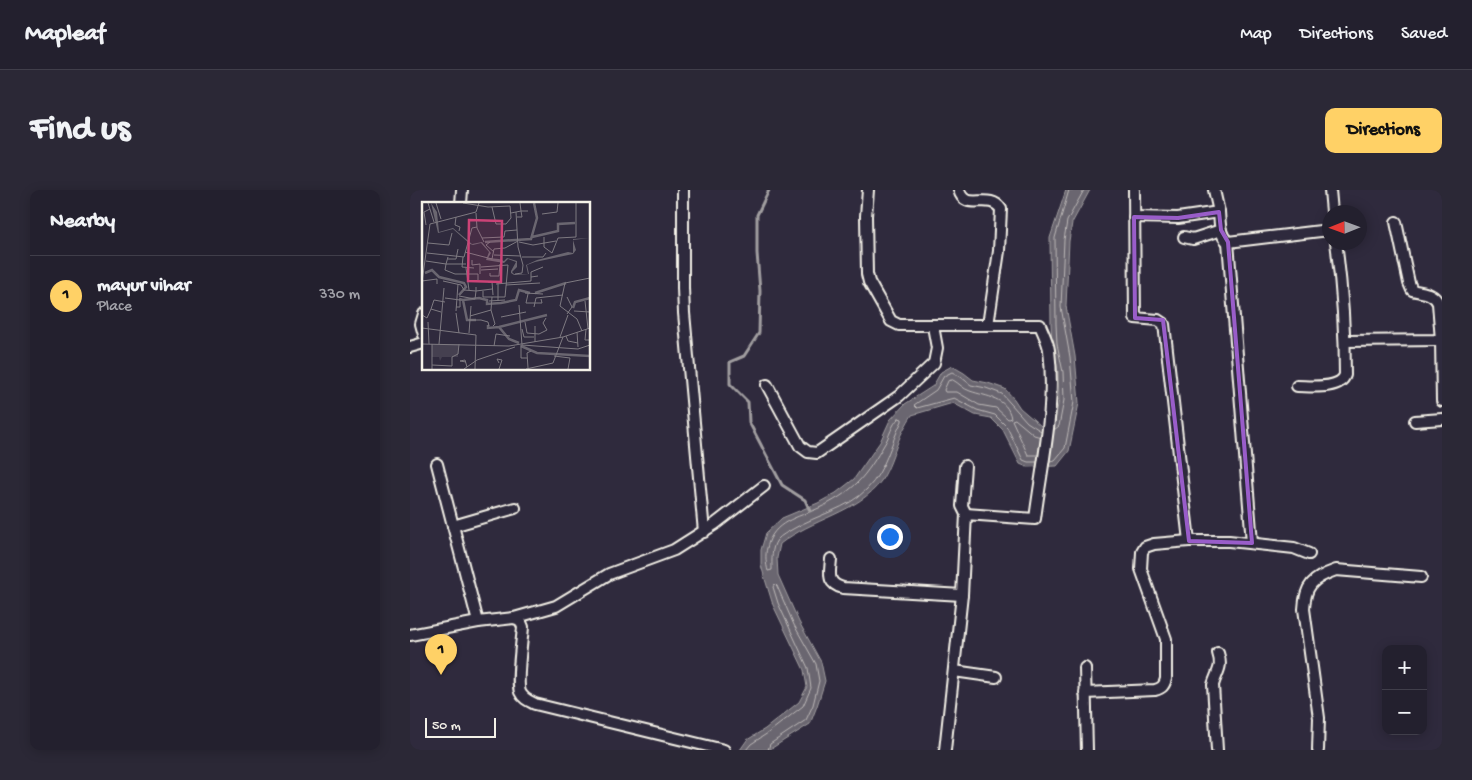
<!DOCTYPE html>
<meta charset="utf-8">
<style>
:root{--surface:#23202e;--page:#2b2836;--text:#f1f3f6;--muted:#a3a3aa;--line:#403e4a;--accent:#ffd166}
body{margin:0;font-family:"Gochi Hand",sans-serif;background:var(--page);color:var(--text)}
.controls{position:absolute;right:15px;bottom:15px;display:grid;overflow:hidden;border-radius:10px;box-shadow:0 2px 12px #0003}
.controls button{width:45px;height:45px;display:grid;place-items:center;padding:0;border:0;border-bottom:1px solid var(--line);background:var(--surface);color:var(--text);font:25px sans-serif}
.compass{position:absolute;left:912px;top:15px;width:45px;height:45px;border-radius:50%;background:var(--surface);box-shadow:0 2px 12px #0003;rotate:269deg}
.scale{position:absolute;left:15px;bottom:12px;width:71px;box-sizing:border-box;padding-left:5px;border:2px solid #f4f1e8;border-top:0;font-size:14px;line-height:18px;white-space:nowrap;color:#f4f1e8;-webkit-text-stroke:4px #2f2a3d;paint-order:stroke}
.you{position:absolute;left:479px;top:346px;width:18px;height:18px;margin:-12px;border:4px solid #fff;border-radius:50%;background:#1a73e8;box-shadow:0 0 0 8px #1a73e833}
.badge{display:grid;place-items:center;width:32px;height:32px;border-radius:50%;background:var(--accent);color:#111;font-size:16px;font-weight:700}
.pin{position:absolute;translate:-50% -41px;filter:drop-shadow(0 1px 2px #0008)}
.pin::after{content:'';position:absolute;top:26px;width:18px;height:15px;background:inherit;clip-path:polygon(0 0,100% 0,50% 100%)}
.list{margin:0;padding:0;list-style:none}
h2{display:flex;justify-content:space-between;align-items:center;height:65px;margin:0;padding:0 20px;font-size:21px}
h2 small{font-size:16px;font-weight:400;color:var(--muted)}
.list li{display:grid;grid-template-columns:32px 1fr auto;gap:15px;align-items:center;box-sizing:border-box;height:80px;padding:0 20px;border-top:1px solid var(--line)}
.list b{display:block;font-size:19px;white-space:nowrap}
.list p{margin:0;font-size:16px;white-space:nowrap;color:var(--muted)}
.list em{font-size:16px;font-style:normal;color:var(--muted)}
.map{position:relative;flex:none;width:1032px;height:560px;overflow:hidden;border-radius:10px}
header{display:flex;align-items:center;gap:30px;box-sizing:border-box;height:70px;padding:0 25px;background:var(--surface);border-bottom:1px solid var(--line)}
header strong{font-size:24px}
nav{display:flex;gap:28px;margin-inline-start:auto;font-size:18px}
.intro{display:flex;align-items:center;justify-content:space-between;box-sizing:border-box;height:120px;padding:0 30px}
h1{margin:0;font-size:35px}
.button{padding:12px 22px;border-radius:10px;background:var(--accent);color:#111;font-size:18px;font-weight:700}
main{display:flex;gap:30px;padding:0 30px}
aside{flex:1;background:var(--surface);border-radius:10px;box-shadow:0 2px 12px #0003}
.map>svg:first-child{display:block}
</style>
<header>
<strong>Mapleaf</strong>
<nav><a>Map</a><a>Directions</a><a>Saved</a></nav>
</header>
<div class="intro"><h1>Find us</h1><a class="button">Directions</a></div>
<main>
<aside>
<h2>Nearby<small></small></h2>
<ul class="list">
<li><span class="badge">1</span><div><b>mayur vihar</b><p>Place</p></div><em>330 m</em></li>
</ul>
</aside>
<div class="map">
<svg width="1032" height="560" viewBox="0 0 1032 560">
<rect width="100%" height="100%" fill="#2f2a3d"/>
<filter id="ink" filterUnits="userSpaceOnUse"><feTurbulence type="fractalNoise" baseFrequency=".02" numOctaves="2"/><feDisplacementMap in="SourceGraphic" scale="10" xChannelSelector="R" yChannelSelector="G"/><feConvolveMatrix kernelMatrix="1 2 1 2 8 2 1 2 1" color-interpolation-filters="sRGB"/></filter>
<g filter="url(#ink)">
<!-- water -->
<path fill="#6a6670" stroke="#a19ea0" d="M656 0H680L662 33 659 51 656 116 665 166 669 213 659 261 647 276 617 277 610 274 593 240 581 228 565 225 543 213 502 225C497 233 491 243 488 252 483 265 479 279 471 291 449 322 401 329 370 354L367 368 368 385 389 432 411 472 415 491 407 516 400 534 362 558 357 560H330L337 550 355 539 389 512 397 497 394 480 363 415 355 389 351 375V360L356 343 372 328 408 313 426 303 444 289 470 252 480 230 495 214 523 196 531 182 542 176 554 183 563 190 578 193 595 199 604 209 610 218 631 236 644 235 649 210 648 182 642 154 641 134 640 48Z"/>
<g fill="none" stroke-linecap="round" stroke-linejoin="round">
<!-- shore -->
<g stroke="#bdb9b8" stroke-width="1">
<path d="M543 190C549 193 553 199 560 201 577 207 597 207 601 228L598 229 586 218 569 215 547 202H535L534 200 538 191Z"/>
<path d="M489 228 492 229V231C480 254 476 280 457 299 438 319 406 325 383 339 378 342 371 345 367 350 361 358 362 371 362 380L358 381C356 374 355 365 357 358 363 331 387 328 409 318 422 312 437 303 447 293 458 282 467 267 474 255 480 246 481 235 489 228Z"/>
<path d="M644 240 649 236 654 210 653 182 647 154 646 134 645 48 659 0"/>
<path d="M628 265H618L602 230 605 229 624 245 631 247"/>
<path d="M640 271 645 270 655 258 664 212 660 167 651 117 654 50 657 31 674 0"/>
<path d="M627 272H618L613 270 597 237 585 225 567 220 544 208 507 218 504 215 526 200 534 186 542 182 551 187 561 195 576 198 592 204 617 232 631 241"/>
<path d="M336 560 341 554 358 543 393 516 401 498 398 478 368 413 363 397 365 394 367 396 384 435 406 474 409 491 403 515 396 530 360 554 358 560"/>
</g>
<!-- stream -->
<path stroke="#a19ea0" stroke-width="3" d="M359 0 347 25V63L350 101 349 143 334 166 320 172V194L338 212 339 232 372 295 395 310 400 321"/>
<defs>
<g id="minor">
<path d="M273 0V98L274 123 294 342"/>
<path d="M458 0 456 26 457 84 459 92 481 131 489 135H630C633 143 638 152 639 160 646 217 632 273 625 329L556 324 552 405 535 560"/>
<path d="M549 0C555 23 579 1 591 19L589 61 578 135"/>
<path d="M724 0 725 128 748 130 754 134 779 351"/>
<path d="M804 0 809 22"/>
<path d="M920 0 922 22"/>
<path d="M51 14 52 0"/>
<path d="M724 27 768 28 809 22C810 32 809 45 818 52L919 40"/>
<path d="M774 47 783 49 811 40"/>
<path d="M818 52 842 353"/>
<path d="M14 124 11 134 14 145"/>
<path d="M1032 150H1031L1032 211"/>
<path d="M935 151 1031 150 1028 113C1023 102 1012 103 1002 100L999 93 986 32"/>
<path d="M0 157 14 153"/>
<path d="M357 195 390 256 398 262 407 263 489 206 524 173 527 158 523 136"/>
<path d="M887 196C900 196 930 200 935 185 935 140 932 97 926 52"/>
<path d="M1005 231 1032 229"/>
<path d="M27 274 68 432"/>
<path d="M555 276 552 316 556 324"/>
<path d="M43 336 105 318"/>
<path d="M421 369C420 384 416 393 433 398L552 405"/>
<path d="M104 428 110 430 113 437C112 451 106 490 110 502 113 509 119 511 125 514L314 560"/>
<path d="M0 445 68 432 104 428 146 416 199 384 264 360 305 334 354 296"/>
<path d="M675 478 677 560"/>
<path d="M544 481 586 487"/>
<path d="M675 503 745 500C752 498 754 496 756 489V449L731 379 732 362 735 357 744 354 779 351H819L884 358 899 364"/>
<path d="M807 560 803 495C807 481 813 478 808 463"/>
<path d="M908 560 909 528 894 419C895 395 903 388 926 380L1011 387"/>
</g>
</defs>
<!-- minor casing -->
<use href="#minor" stroke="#f4f1e8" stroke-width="14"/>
<!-- minor -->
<use href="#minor" stroke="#2f2a3d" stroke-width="10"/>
</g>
</g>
<!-- marked area -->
<path fill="none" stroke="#995dc9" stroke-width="4" stroke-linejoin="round" d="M809 22 811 40 818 52 842 353 779 351 753 130 725 128 724 27 768 28Z"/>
<!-- overview -->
<g transform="translate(12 12)">
<rect width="168" height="168" fill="#2f2a3d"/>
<path d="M10 142H36V155H20L18 159 17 155H10Z" fill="#454050"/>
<path d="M9 1 15 10 17 30 31 26 50 42 60 40 69 51 66 56 77 57 82 59 85 56 95 59V65L90 70 92 72H106L104 63 115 58 146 50 151 51V37L167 36 151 38 154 48 151 52 113 60 105 63 107 72 92 73 89 71V69L94 60 86 57 82 61 64 58 67 50 59 41 51 43 48 42 31 27 16 31Z" fill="#6a6670"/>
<path fill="none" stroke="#6a6670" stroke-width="2.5" d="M110 35 136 29V22L153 21M63 40 109 37 115 16 112 1M3 71 10 68 17 75 42 81 44 85 37 93M113 91 144 81M37 97 41 98 45 118H54M41 98 57 96 65 98V102L79 101 94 98 97 88 108 91M151 106 153 100 168 96M66 123V126L77 125 87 137 97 141M77 125 125 113M99 144 115 151 168 154"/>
<path fill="none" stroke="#7e7a81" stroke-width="1" d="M6 1 12 20M14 1 19 17M41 1 66 5 88 4 89 16M70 5 74 22H84L89 16M54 11 55 26 62 40M89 11 99 9 98 1M120 12 135 10 136 1M34 15 33 23 38 25 37 29M95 15H100L99 9H106M4 23 2 10 8 7M122 35V45L130 51 136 36 154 35V1M60 36 82 35 83 29 95 28M68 40 64 43 72 50M97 40 111 43 134 39M6 41 27 43 30 31M43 50 70 57 72 47 83 46 96 39M5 51 42 55 50 26 55 25M72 53 99 54M26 55 24 62H44M41 55 40 65 52 66M100 55H121L124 51M26 57H34L36 47M50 58V63L58 62V72M4 59 24 62 23 68 33 72H56V78M59 65 86 63 83 95H61V89M44 66 47 88M59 68 76 67M68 71V74H77L78 62M93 72 100 71 101 63 96 45 94 10M109 75V70L121 65M0 79 15 77V82M21 79 39 83 42 88 54 89V85M0 80 8 22 54 10 57 1M66 80H70L71 93M76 81V99M74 82 109 79V75L116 74M84 83 118 81M54 89 70 87M103 91 121 92M106 92 104 101H120L119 97M37 94 53 97 54 89M23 96 38 98V105H34M67 99 83 98M163 99 166 127M97 103 100 143 156 147 168 143M112 105 114 96 141 93M69 108 73 122 71 124M34 109 36 82M152 109 168 110M19 110 9 107 12 98 23 100M34 111 37 131M145 112 150 105 145 95M0 113 5 116 9 107M48 114 69 108 70 95M79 115 104 110M47 118H59L66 120 67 124M6 120 7 142M103 120 105 131 117 132 125 128 121 121 124 116M0 126 54 133 53 167M100 127 102 135H112M164 127 163 138H168M160 129 155 117 138 104 143 81 168 76M155 130 156 145M47 131 49 104M144 134 146 139 156 141M138 135 146 113M141 135 168 126M113 140V124M0 142 87 144 141 135M10 142V167M17 142 22 86M99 143V156H105M72 144 74 132 88 134M132 154 148 156 146 167M44 160 38 159 43 158 45 165M10 163 30 164V155L36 152 37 142M106 166 105 151 109 149M42 167 55 158 93 145M77 167 80 158 75 157 77 161M104 167 131 161 141 135"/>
<path fill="#cc4377" fill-opacity="0.15" stroke="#cc4377" stroke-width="2.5" d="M47 18 80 19 79 80 46 79Z"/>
<rect width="168" height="168" fill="none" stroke="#f4f1e8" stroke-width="2.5"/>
</g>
</svg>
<div class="controls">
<button>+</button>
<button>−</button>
</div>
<svg class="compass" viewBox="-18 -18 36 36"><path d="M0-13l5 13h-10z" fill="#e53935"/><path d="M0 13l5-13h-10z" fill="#a3a3aa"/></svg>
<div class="scale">50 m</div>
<div class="you"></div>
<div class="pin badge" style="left:31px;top:485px">1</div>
</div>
</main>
